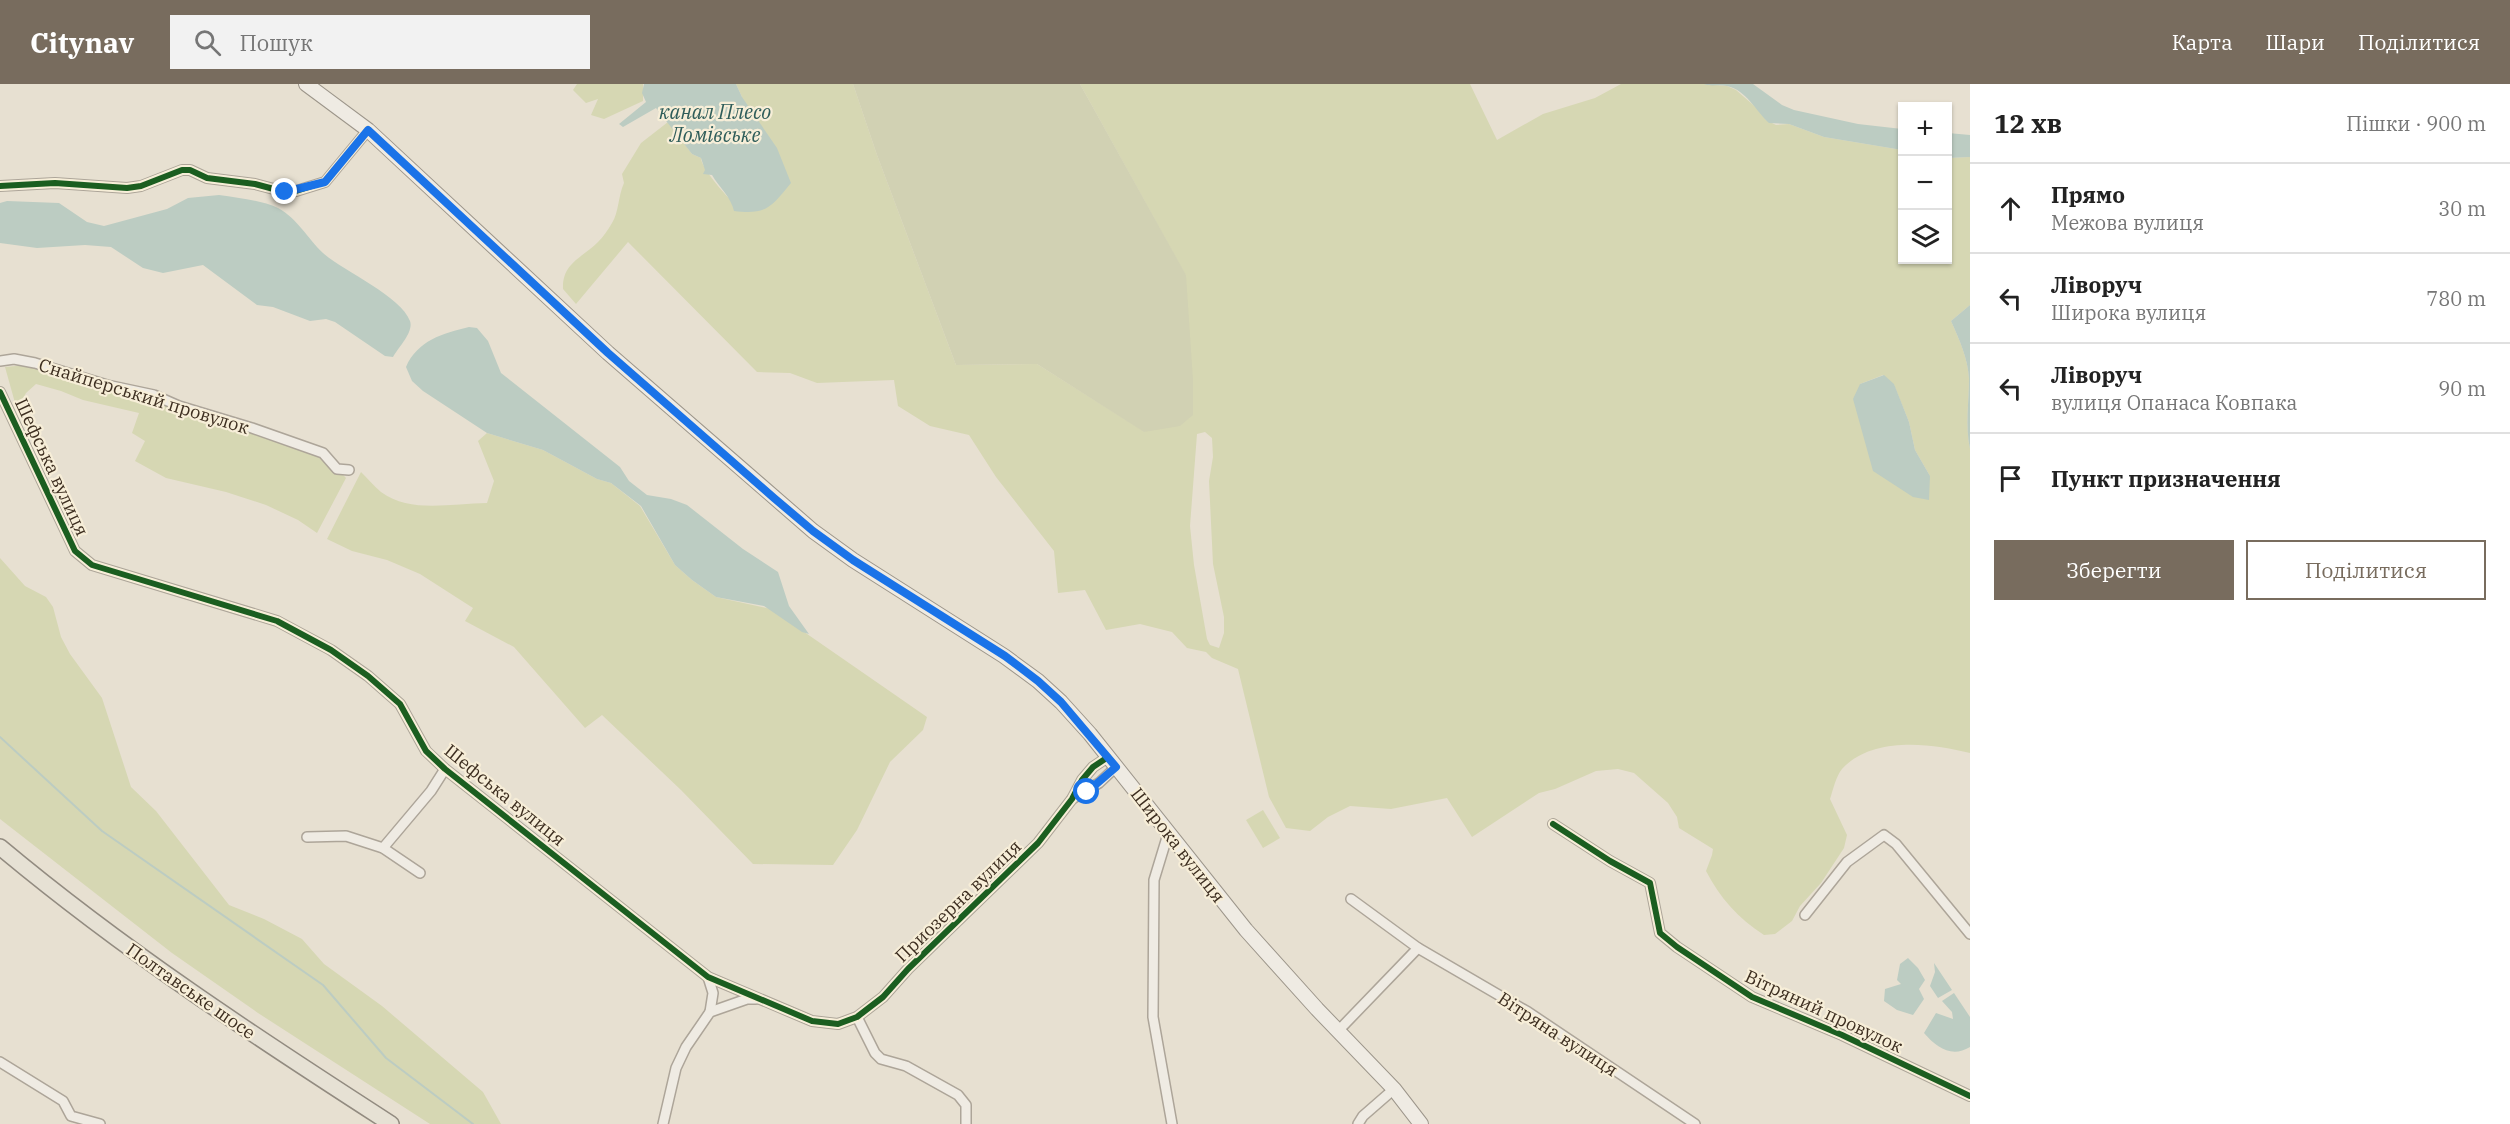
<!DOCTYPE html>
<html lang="uk">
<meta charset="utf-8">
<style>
:root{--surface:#fff;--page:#f2f2f2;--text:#222;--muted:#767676;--line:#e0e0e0;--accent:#786c5e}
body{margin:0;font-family:"IBM Plex Serif",serif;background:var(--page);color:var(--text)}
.controls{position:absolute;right:18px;top:18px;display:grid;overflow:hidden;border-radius:0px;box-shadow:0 2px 4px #0004}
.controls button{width:54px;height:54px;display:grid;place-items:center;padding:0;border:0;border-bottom:2px solid var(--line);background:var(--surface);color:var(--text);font:30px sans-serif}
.stop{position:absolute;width:18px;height:18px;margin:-14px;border:4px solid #1a73e8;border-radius:50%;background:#fff}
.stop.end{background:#1a73e8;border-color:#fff;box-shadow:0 2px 6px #0008}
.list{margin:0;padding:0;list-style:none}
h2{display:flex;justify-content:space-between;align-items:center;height:78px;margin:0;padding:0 24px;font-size:26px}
h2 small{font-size:20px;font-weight:400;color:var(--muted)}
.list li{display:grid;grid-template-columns:39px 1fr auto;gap:18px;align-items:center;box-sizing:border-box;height:90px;padding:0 24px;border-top:2px solid var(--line)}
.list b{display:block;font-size:22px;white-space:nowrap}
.list p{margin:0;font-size:20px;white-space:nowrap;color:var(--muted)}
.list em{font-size:20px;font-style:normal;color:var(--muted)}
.actions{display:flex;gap:12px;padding:18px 24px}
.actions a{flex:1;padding:14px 0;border:2px solid var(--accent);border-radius:0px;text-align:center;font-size:21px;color:var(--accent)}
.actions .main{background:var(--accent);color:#fff}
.icon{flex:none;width:33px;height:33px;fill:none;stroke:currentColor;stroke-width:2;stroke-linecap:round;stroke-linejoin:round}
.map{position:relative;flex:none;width:1970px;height:1040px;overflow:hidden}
header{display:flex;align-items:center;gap:36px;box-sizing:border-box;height:84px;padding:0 30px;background:var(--accent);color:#fff}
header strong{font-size:28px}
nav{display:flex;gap:33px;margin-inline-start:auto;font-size:21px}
.search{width:420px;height:54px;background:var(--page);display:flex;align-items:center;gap:15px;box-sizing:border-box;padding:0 21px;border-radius:0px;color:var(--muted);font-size:22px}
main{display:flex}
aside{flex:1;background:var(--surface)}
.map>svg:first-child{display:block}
</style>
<header>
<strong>Citynav</strong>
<div class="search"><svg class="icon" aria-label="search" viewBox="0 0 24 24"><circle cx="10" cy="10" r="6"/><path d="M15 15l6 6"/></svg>Пошук</div>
<nav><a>Карта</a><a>Шари</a><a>Поділитися</a></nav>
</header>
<main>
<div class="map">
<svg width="1970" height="1040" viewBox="0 0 1970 1040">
<rect width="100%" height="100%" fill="#e7e0d1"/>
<!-- green -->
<g fill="#d6d7b3" fill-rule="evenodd">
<path d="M577 0H643V17L604 35 591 31 598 15 586 19 573 6Z"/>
<path d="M736 0H853L877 71 956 281 1037 280 1145 348 1186 192 1080 0H1470L1497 56 1543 30 1595 14 1621 0H1704L1727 2 1736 6 1759 26 1766 36 1776 41 1789 40 1824 53 1902 66V176H1948V74L1970 73V221L1951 237C1959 255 1968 274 1969 295 1969 319 1965 341 1970 365V669C1931 659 1872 652 1842 685 1836 692 1833 706 1830 715L1847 751 1844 764 1821 799 1800 822 1792 837 1775 850 1764 851C1738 834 1720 814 1706 787L1712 771 1713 765 1679 744 1677 733 1668 719 1634 689 1618 685 1596 687 1555 705 1539 709 1472 753 1447 714 1391 725 1350 722 1328 733 1310 747 1286 744 1269 713 1238 585 1212 574 1206 568 1187 564 1172 548 1140 540 1106 546 1085 506 1058 509 1054 467 996 393 969 351 930 342 898 322 894 296 817 299 790 289 757 288 628 158 576 220 563 205C562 179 582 174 598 158 603 153 608 146 612 139 619 128 618 112 624 99L622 90 641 59 668 38 692 70 701 74C701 83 724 110 732 117L742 13ZM1883 291 1894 301 1909 338 1915 366 1930 392 1860 300ZM1205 348 1212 354 1213 373 1209 397 1213 480 1224 533V549L1219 564 1210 561 1207 555 1194 481 1190 442 1197 350Z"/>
<path d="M27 281 142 312 251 345 324 371 346 394 317 449 298 436 266 421 226 408 166 394 135 377 145 357 132 349 139 329 83 316 61 307 36 300 26 309 17 326 5 283Z"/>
<path d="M487 349 543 366 597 395 611 399 640 422 675 481 692 496 716 513 771 525 927 633 923 646 890 678 857 746 833 781 753 780 681 706 602 631 585 644 514 563 465 537 473 524 420 490 387 476 352 467 327 455 361 388C367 394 374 402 381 408 411 430 452 419 487 419L494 397 478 357Z"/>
<path d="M0 474 25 502 46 513 53 523 61 553 70 570 102 614 131 703 156 727 229 821 264 835 302 855 324 880 382 922 483 1008 501 1040H430L258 929 172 869 0 735Z"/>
<path d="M1263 726 1280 754 1263 764 1246 736Z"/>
</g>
<!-- cemetery -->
<path fill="#d1d1b3" d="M853 0H1080L1186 191 1193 296V331L1180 342 1144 348 1037 280 956 281 877 71Z"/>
<!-- water -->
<g fill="#bcccc2">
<path d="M644 0H736L742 13 777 64 791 99C771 123 767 131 734 127 731 113 719 103 712 91L703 90 705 86 701 74 692 70 656 24 623 43 619 40 646 18 642 9Z"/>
<path d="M1704 0H1753L1782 21 1794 26 1858 40 1902 45V66L1824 53 1789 40 1769 39C1756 27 1746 6 1727 2 1719 0 1711 3 1704 0Z"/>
<path d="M1948 49 1970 51V73L1948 74Z"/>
<path d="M219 111C239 114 260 116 278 124 297 134 308 155 323 169 343 187 401 212 410 237 414 248 398 264 393 273L385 272 335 238 326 235 310 237 273 223 257 221 203 181 163 189 143 184 111 163 85 161 37 164 0 159V119L7 117 59 119 87 138 104 142 167 125 188 114Z"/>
<path d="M1970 221V365C1965 341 1969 319 1969 295 1968 274 1959 255 1951 237Z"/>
<path d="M469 243 477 244 488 257 501 289 620 383 629 397 647 411 671 415 687 421 743 465 778 488 789 522 809 550 802 548 764 522 716 513 692 496 675 481 641 422 611 399 597 395 543 366 487 349 423 307 412 297 406 283C417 257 443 249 469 243Z"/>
<path d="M1884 291 1894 300 1909 338 1915 366 1930 392 1929 416 1913 413 1873 387 1853 315 1860 300Z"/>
<path d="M1908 874 1918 884 1925 896 1919 905 1924 915 1913 931 1897 926 1884 917 1885 905 1901 900 1897 896 1900 880Z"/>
<path d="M1934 879 1952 906 1938 914 1930 902 1935 888Z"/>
<path d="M1954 909 1970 933V963C1952 974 1937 964 1924 949L1936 929 1953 935 1952 928 1942 917Z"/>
</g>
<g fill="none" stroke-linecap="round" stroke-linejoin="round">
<!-- stream -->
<path stroke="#bcccc2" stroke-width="2" d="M0 653 102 747 323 901 386 974 473 1040"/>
<defs>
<g id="street">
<path d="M0 102 55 99 127 104 141 102 182 86H190L207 94 255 100 285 108 296 107 325 98 368 46"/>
<path d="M0 277 14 275 35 279 107 301 154 311 179 322 252 344 323 369 337 385 349 386"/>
<path d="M0 308 75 467 92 481 277 537 331 566 368 592 400 620 426 667 445 685 708 893 812 937 838 940 857 933 883 913 908 885 1038 759 1072 715 1082 696 1093 683 1108 673"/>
<path d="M1072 715 1099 699 1116 683"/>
<path d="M1553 740 1610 777 1650 799 1660 849 1677 863 1752 913 1842 951 1970 1012"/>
<path d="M1168 750 1154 796 1153 933 1172 1040"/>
<path d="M307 753 346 752 383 764 420 789"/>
<path d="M383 764 431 707 445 685"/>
<path d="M1351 815 1418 864 1528 928 1695 1040"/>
<path d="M1805 831 1847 778 1884 751 1896 760 1970 850"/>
<path d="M708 893 713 909 710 928"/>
<path d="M857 933 875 969 881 975 906 982 958 1011 966 1021V1040"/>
<path d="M1338 947 1418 864"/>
<path d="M0 978 63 1017 71 1032 100 1040"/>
<path d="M663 1040 676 984 686 963 710 928 747 915H756"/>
<path d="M1358 1040 1363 1032 1394 1005"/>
</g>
<path id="secondary" d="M306 0 368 46 608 269 813 447 853 476 1004 572 1038 597 1061 618 1090 650 1246 846 1317 925 1394 1005 1421 1040"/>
<path id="primary" d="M0 763C123 866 256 953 391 1040"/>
</defs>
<!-- street casing -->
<use href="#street" stroke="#ada599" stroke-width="12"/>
<!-- secondary casing -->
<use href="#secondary" stroke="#9c958a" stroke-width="16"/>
<!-- primary casing -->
<use href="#primary" stroke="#928b80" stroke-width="18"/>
<!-- street -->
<use href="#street" stroke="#efebe3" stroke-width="9"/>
<!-- secondary -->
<use href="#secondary" stroke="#efebe3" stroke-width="14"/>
<!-- primary -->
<use href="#primary" stroke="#e6e1d4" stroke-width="15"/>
<defs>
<g id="cycleway">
<path d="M0 102 55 99 127 104 141 102 182 86H190L207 94 255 100 285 108 296 107 325 98 368 46"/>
<path d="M0 308 75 467 92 481 277 537 331 566 368 592 400 620 426 667 445 685 708 893 812 937 838 940 857 933 883 913 908 885 1038 759 1072 715 1082 696 1093 683 1108 673"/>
<path d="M1553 740 1610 777 1650 799 1660 849 1677 863 1752 913 1842 951 1970 1012"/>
</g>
</defs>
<!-- cycleway casing -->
<use href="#cycleway" stroke="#f7eed8" stroke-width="10"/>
<!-- cycleway -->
<use href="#cycleway" stroke="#1b5e20" stroke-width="6"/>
</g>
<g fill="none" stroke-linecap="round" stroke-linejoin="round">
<!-- route -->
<path stroke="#1a73e8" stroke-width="8" d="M285 108 325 98 368 46 608 269 774 414 813 447 853 476 1005 572 1038 597 1061 618 1116 683 1087 708"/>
</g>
<g text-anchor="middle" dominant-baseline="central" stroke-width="4.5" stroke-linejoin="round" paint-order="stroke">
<!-- street labels -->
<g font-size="18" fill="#3d2e20" stroke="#f7eed8">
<text transform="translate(144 312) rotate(17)">Снайперський провулок</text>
<text transform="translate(52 383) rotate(65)">Шефська вулиця</text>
<text transform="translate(505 711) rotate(39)">Шефська вулиця</text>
<text transform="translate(1178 761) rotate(52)">Широка вулиця</text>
<text transform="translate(958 817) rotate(-44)">Приозерна вулиця</text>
<text transform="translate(191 907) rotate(35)">Полтавське шосе</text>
<text transform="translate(1824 927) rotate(25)">Вітряний провулок</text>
<text transform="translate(1558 950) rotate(33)">Вітряна вулиця</text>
</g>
<!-- water labels -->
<g font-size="20" font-style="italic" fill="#2f5d5a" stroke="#f7eed8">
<text x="715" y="27">канал Плесо<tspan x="715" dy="23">Ломівське</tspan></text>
</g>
</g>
</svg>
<div class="controls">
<button>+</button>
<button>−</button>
<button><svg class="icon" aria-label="layers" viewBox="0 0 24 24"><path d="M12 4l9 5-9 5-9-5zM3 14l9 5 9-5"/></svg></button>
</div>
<div class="stop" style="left:1087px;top:708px"></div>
<div class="stop end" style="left:285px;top:108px"></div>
</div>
<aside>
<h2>12 хв<small>Пішки · 900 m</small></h2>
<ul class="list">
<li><svg class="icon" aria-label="ahead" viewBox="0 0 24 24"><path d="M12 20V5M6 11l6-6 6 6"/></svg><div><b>Прямо</b><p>Межова вулиця</p></div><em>30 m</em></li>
<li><svg class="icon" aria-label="left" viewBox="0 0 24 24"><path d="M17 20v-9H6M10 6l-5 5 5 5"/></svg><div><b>Ліворуч</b><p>Широка вулиця</p></div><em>780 m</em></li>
<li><svg class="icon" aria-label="left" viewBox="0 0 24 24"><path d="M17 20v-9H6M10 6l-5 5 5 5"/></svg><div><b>Ліворуч</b><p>вулиця Опанаса Ковпака</p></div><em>90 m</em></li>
<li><svg class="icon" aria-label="arrive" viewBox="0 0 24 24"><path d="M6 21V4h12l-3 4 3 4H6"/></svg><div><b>Пункт призначення</b></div></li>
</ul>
<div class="actions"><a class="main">Зберегти</a><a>Поділитися</a></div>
</aside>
</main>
